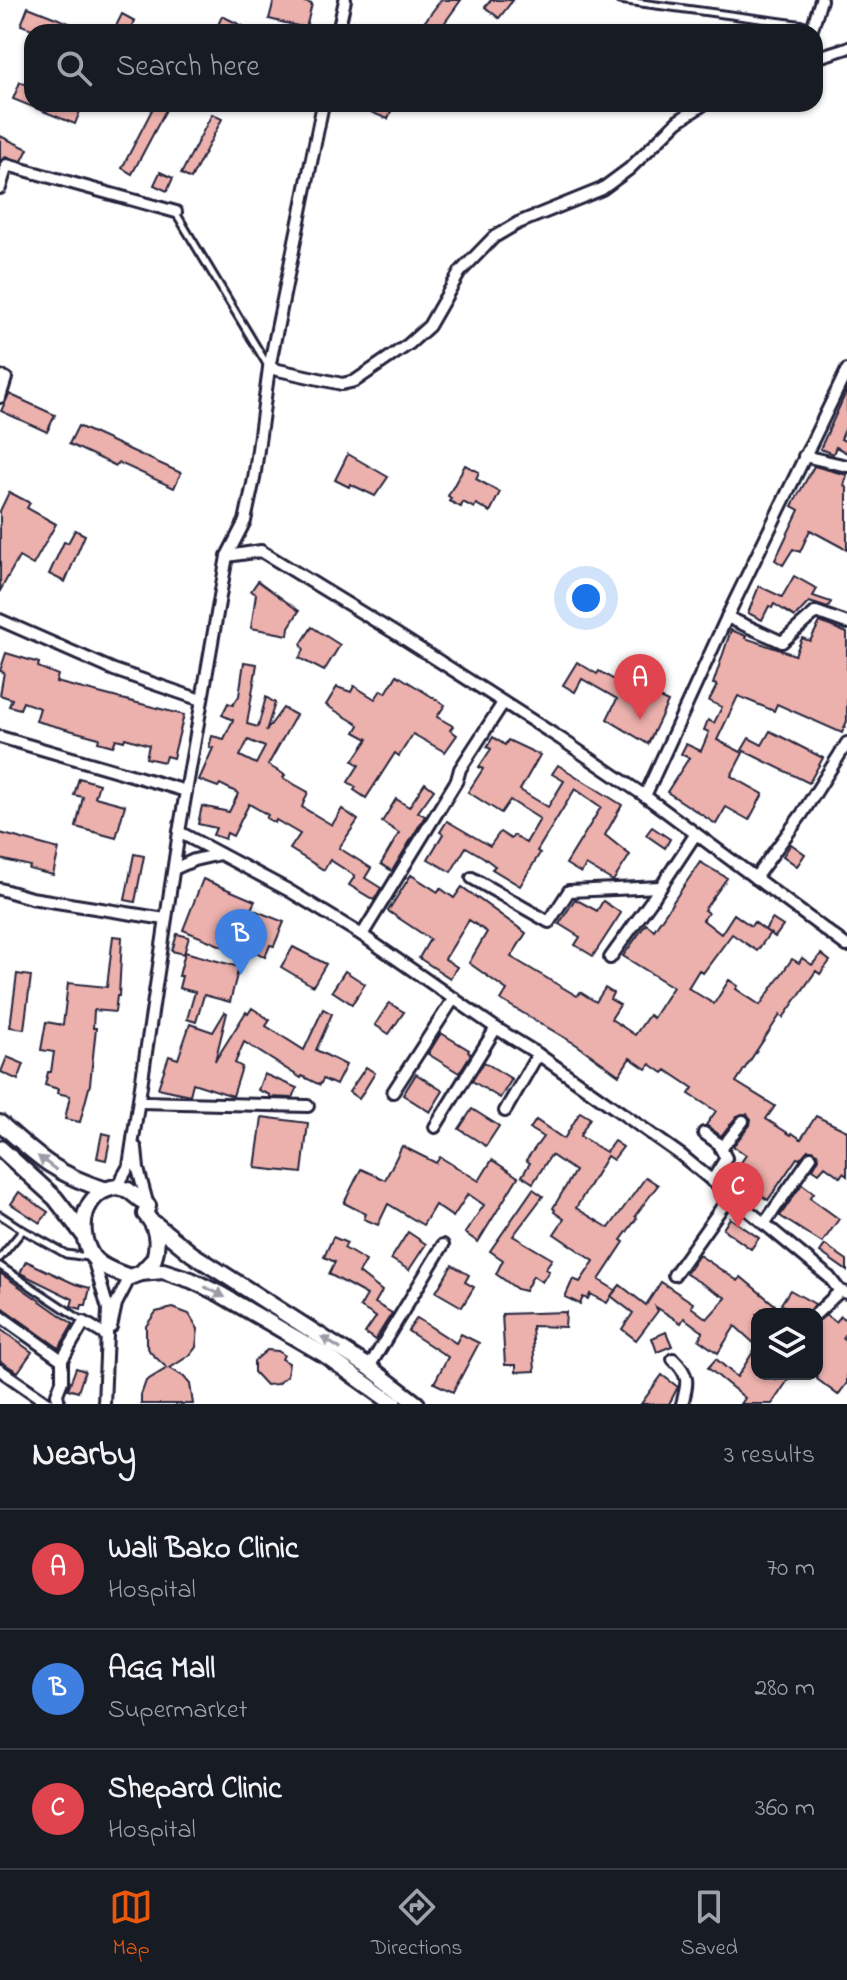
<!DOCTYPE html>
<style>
:root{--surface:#171b24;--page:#242831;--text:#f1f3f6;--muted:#9ea1a6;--line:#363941;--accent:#ea580c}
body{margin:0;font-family:"Indie Flower",sans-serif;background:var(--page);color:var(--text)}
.controls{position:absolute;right:24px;bottom:24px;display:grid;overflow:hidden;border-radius:16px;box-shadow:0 2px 6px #0004}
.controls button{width:72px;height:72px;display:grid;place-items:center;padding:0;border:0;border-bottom:2px solid var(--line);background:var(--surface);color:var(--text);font:40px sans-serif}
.you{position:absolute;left:586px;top:598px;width:28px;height:28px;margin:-20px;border:6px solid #fff;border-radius:50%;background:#1a73e8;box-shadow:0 0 0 12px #1a73e833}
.badge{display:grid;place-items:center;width:52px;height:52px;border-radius:50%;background:var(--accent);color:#fff;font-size:26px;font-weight:700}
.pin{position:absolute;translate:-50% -66px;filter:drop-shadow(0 2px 4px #0008)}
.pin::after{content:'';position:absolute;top:42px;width:28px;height:24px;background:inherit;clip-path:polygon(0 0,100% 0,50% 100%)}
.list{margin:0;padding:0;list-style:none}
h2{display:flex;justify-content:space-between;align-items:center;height:104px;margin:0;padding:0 32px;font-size:34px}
h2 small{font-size:26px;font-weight:400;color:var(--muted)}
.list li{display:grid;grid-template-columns:52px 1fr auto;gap:24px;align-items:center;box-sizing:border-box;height:120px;padding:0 32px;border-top:2px solid var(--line)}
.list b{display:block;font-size:30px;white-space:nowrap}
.list p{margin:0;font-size:26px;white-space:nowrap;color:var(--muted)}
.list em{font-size:26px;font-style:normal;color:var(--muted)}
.icon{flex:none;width:44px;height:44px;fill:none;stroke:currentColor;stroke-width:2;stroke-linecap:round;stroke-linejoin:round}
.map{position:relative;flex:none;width:847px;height:1404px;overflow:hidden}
.search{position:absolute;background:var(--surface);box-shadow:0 2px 6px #0004;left:24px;right:24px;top:24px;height:88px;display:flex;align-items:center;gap:20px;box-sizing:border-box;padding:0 28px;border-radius:24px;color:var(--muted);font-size:30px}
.sheet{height:464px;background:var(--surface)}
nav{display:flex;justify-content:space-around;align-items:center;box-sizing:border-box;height:112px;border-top:2px solid var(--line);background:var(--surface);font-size:22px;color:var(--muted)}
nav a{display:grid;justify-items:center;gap:4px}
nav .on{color:var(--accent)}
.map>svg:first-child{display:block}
</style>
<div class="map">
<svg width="847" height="1404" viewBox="0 0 847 1404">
<rect width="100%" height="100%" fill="#fff"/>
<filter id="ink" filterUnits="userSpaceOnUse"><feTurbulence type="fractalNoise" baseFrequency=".0125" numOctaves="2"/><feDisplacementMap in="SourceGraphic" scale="16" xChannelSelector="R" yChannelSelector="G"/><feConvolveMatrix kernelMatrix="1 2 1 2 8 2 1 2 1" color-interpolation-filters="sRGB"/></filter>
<g filter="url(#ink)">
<!-- building -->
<g fill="#ecb1ad" stroke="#22223b" stroke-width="2" fill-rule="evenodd">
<path d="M274 0H297L312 4 306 28 269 19Z"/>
<path d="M441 0H461L438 32H417Z"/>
<path d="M491 0H513L499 18 485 7Z"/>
<path d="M28 7 89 31V32H40L21 25Z"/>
<path d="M122 14 135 21 129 32H113Z"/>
<path d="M222 16 255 32H215Z"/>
<path d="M20 82 32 87V104H76L82 106 75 124 13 99Z"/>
<path d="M155 104H169L132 174 122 168Z"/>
<path d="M350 104H394L388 119Z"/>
<path d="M212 114 222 119 191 179 181 174Z"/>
<path d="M0 136 28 149 22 161 6 157 0 161Z"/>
<path d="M160 172 173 178 167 191 154 185Z"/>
<path d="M847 390V425L841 439 847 442V453L836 447 833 454 820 449Z"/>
<path d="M9 394 55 415 47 432 1 411Z"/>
<path d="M78 426 181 473 174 488 118 462 116 466 69 444Z"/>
<path d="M348 454 388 477 375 496 350 484 349 487 335 480Z"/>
<path d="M465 465 479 472 476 479 500 492 490 512 476 504 474 508 463 502 461 507 449 501 451 498 448 496Z"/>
<path d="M814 466 847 475 844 486 847 488V550L810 530 800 552 793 549 783 565 775 560 799 510 792 506Z"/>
<path d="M9 492 30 503 27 508 56 524 33 565 19 557 0 591V511Z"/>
<path d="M75 530 85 535 65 582 49 574 64 542 68 543Z"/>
<path d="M794 576 817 589 813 596 831 602 828 608 809 602 795 617 774 604 772 608 769 606 762 620 748 613 759 586 782 597Z"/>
<path d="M258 581 299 611 289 627 288 635 251 628 256 594 251 591Z"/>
<path d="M820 622 847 633V721L842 733 777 704 774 711 738 696 717 740 743 753 731 776 763 794 749 820 726 807 716 824 667 792 689 758 681 754 686 744 701 751 709 732 704 730 708 720 714 723 722 707 709 701 717 685 713 684 731 630 746 636 745 638 795 655 802 638 810 641Z"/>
<path d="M312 627 340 645 324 671 299 658 304 650 301 644Z"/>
<path d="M6 653 39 663 38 667 58 675 56 682 184 715 173 758 166 756 164 762 146 758 149 745 125 738 124 741 116 739 113 746 98 742 99 738 36 721 40 708 23 702 20 709 9 706 12 699 0 695 4 672 0 671Z"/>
<path d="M244 662 257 664 247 724 258 727 266 697 275 703 266 731 283 708 296 715 268 765 285 775 283 778 308 792 302 807 332 825 342 809 358 820 339 848 371 868 365 878 381 888 374 900 349 885 355 876 330 860 324 870 290 849 300 834 276 820 275 823 266 818 268 815 249 804 233 836 227 833 225 839 213 835 216 828 198 824 202 806 229 812 237 796 238 793 220 784 218 787 199 780 213 748 209 747 212 736 224 739 233 720 222 715 228 703 233 705 239 696ZM248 740 265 747 256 764 240 756Z"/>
<path d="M577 662 597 674 599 671 618 682 619 679 668 702 648 744 607 719 617 699 582 679 575 692 563 685Z"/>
<path d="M397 675 445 705 437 717 453 726 450 730 457 735 445 752 413 734 399 756 395 753 366 798 354 790 356 787 348 782 359 765 353 761 368 739 355 732 359 725 326 705 337 687 351 692 354 686 375 699 381 690 386 693Z"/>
<path d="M770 731 823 758 809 783 742 750 749 738 762 745Z"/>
<path d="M493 737 505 745 508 740 540 755 520 790 548 807 564 781 552 774 558 765 622 805 605 835 630 855 613 881 586 865 581 873 566 864 601 807 575 789 537 851 540 853 520 886 492 869 495 866 483 857 466 847 451 872 428 859 443 834 440 832 447 821 490 846 500 832 511 839 514 835 526 843 540 819 510 800 501 813 468 792 483 769 479 767 491 749 487 747Z"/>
<path d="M79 778 99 784 95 797 125 805 116 838 76 827 83 797 74 795Z"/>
<path d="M425 783 434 790 418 812 425 816 392 871 381 864 399 833 382 822 396 799 409 807Z"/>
<path d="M652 827 670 839 665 848 646 835Z"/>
<path d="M0 833 59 849 53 875 29 869 30 866 0 859Z"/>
<path d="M791 844 805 854 797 866 783 856Z"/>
<path d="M134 854 144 856 135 902 125 900Z"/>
<path d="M700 862 727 878 704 910 708 913 703 920 721 934 734 914 751 926 754 922 765 930 772 919 783 926 775 937 765 930 770 933 757 951 732 934 703 973 699 970 688 988 714 1004 729 980 738 986 736 989 760 1005 792 959 799 963 802 958 812 965 821 954 830 961 820 974 816 971 783 1018 780 1015 736 1082 775 1106 766 1119 791 1135 792 1133 801 1139 816 1116 847 1131V1176L843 1173 840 1177 825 1166 819 1173 813 1169 819 1158 818 1153 808 1150 800 1159 797 1158 768 1200 732 1176 746 1155 733 1146 750 1125 751 1119 747 1114 737 1116 721 1136 706 1125 716 1111 689 1094 693 1088 666 1070 663 1073 650 1064 646 1069 630 1058 619 1075 577 1045 501 1000 507 990 469 963 487 932 469 920 445 959 457 967 450 978 419 958 430 939 388 911 411 875 438 892 440 888 454 898 462 887 526 933 511 957 577 996 580 992 596 1002 605 988 613 993 610 999 620 1005 611 1019 635 1035 649 1015 653 1018 673 987 623 956 646 924 654 930Z"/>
<path d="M203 879 255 901 251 909 284 922 274 946 270 945 265 957 235 940 229 949 183 930Z"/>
<path d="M575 899 597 911 603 901 621 913 593 956 575 945 580 937 559 924Z"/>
<path d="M177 934 189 937 184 954 172 951Z"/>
<path d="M113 936 122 937 119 996H117L115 1012 94 1010 93 1028H96L90 1084 80 1122 65 1119 70 1096 57 1093 58 1089 45 1085 48 1072H51L54 1052 41 1050 46 1022 63 1025 68 983 107 987Z"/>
<path d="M293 947 326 964 313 986 281 967Z"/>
<path d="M185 952 239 967 230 1002 204 995 196 1022 187 1019 195 992 179 988 182 976H179Z"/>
<path d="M345 971 365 984 352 1004 332 991Z"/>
<path d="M17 974 31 976 24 1029 10 1027Z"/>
<path d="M389 1003 404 1012 389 1034 375 1025Z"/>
<path d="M252 1008 270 1020 266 1026 304 1050 323 1009 332 1014 316 1050 346 1065 336 1085 323 1079 320 1085 302 1076 301 1078 244 1042 235 1063 242 1067 233 1096 193 1083 190 1095 158 1088 169 1056 178 1059 190 1024 213 1032 225 1012 227 1013 215 1061 246 1012 248 1014Z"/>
<path d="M441 1033 469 1050 468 1052 471 1054 459 1073 428 1054Z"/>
<path d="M7 1057 24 1064 18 1080 1 1072Z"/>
<path d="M484 1062 512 1079 500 1098 472 1081Z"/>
<path d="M366 1067 375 1073 359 1099 349 1092Z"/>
<path d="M264 1074 297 1088 293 1098 269 1097 270 1095 258 1090Z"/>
<path d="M416 1074 443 1091 430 1112 403 1095Z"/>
<path d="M472 1109 499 1126 486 1146 459 1129Z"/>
<path d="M580 1112 590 1118 580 1136 606 1152 614 1141 623 1147 613 1160 607 1156 576 1208 609 1228 646 1177 658 1185 635 1216 637 1218 621 1240 624 1242 599 1280 615 1290 607 1303 590 1294 588 1299 583 1297 580 1304 565 1297 573 1279 580 1282 594 1261 554 1234 564 1219 554 1212 555 1210 553 1208 575 1171 551 1155 533 1183 522 1176 530 1163 526 1160 543 1137 530 1129 536 1120 564 1139Z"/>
<path d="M262 1117 308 1123 302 1173 255 1168Z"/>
<path d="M102 1133 111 1135 106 1160 97 1158Z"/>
<path d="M402 1146 436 1163 440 1157 479 1181 492 1160 518 1177 478 1242 465 1233 484 1205 468 1194 453 1217 435 1205 423 1225 388 1204 378 1225 364 1219 366 1214 344 1203 361 1169 385 1180Z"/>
<path d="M802 1184 814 1193 810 1198 839 1219 822 1243 780 1216Z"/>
<path d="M533 1189 543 1196 513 1236 552 1259 545 1269 549 1271 542 1282 533 1276 525 1291 517 1289 496 1274 503 1260 490 1251Z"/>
<path d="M19 1192 48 1212 40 1223 11 1204Z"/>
<path d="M730 1218 759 1238 751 1249 723 1229Z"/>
<path d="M408 1232 426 1244 409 1270 391 1259Z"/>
<path d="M333 1237 347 1243 344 1248 366 1261 359 1273 382 1291 375 1303 392 1313 375 1340 365 1333 376 1317 360 1307 367 1295 329 1274 335 1262 324 1257Z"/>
<path d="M825 1245 847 1260V1271L820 1252Z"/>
<path d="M699 1255 738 1281 741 1277 775 1305 768 1314H757V1346L735 1326 718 1353 699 1340 703 1332 684 1318 681 1323 656 1307 658 1311 636 1340 622 1329 633 1313 611 1296 620 1285 646 1305 661 1282 693 1303 691 1307 707 1319 726 1298 686 1274Z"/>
<path d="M26 1261 75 1284 90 1288 86 1305H82L81 1309 71 1306 73 1299 20 1273Z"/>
<path d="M452 1265 469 1275 465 1282 474 1287 462 1307 436 1292Z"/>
<path d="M0 1273 73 1324 59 1348 0 1306Z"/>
<path d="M790 1290 815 1304 808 1314 794 1308 792 1311 781 1304Z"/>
<path d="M173 1308 189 1314 198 1329 196 1347 190 1355 170 1368 184 1377 190 1384 193 1404H141V1395L146 1381 167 1368 150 1352 146 1344V1326L156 1312Z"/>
<path d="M566 1312 565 1327 532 1326 535 1371 516 1372V1365H505L502 1314Z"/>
<path d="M826 1315 836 1322 841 1316 847 1321V1332L843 1338 847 1342V1383L838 1395 817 1379V1322Z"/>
<path d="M417 1318 456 1343 461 1334 479 1343 453 1392 434 1383 448 1357 408 1331Z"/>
<path d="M0 1329 32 1352 18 1372 0 1361Z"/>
<path d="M666 1332 672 1346 657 1352 652 1338Z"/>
<path d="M757 1346V1374H767L776 1380 779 1374H792L772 1404H741L745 1398 708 1368 716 1359 737 1377Z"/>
<path d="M267 1350 278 1351 284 1355 282 1359 289 1363 287 1376 277 1384 266 1385 254 1372V1361Z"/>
<path d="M76 1368 85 1371 78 1392 68 1389Z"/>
<path d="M662 1375 678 1387 669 1404H641Z"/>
</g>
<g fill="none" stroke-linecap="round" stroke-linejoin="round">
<defs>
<g id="service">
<path d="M619 0 812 26"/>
<path d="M176 213 268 366"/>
<path d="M0 1215 23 1230 0 1258"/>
<path d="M23 1230 66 1254 88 1257"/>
<path d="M0 1266 83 1321"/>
</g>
<g id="minor">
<path d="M338 32 345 0"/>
<path d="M811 32 821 0"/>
<path d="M815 58 847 48"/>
<path d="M0 188 7 165 176 212"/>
<path d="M269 368 342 384 355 381 409 344 429 326 460 272 494 237 518 223 602 189 629 169 678 121 704 104"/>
<path d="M0 376 6 378 0 397"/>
<path d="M804 456 847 466"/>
<path d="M227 556 261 551 395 633 561 739 645 796 847 946"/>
<path d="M727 617 782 642 816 612 847 623"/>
<path d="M0 620 114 670 201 700"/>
<path d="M0 737 186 791"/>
<path d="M645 796 727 617 847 370"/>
<path d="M179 832 288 890 362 935 496 1028 538 1054 681 1155 829 1277 840 1291 847 1293"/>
<path d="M174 869 194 860 220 854"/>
<path d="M472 878 549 922 569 891 661 887"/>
<path d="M755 878 802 814 847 743"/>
<path d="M0 889 31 898 165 919"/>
<path d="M362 935 457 780 460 769 503 703"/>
<path d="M610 958 654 897 695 835"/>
<path d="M393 1092 454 998"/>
<path d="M140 1102 308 1106"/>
<path d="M505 1111 538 1054"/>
<path d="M435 1127 496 1028"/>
<path d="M704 1133 723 1147"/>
<path d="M136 1148 138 1169 148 1206"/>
<path d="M712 1181 726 1158 721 1149 743 1121"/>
<path d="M117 1187 129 1166 179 832 227 556 245 521 254 479 269 368 323 104"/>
<path d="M764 1224 811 1157"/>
<path d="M93 1258 108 1309 104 1404"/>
<path d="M674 1275 730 1196"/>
<path d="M816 1314 840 1291"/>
<path d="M0 1316 62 1360"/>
<path d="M111 1327 116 1304 130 1277"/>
<path d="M673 1359C690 1375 688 1383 682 1404"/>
<path d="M369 1367 443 1245"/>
<path d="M0 1370 49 1404"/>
<path d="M59 1404 57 1394 62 1381V1360L84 1322 107 1336"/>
</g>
<g id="secondary">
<path d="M0 1123C36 1155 56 1175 104 1189"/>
<path d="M0 1148 55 1198 83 1234"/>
<path d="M117 1187 128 1190 148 1206 145 1214C157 1226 159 1243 154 1259L141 1273 130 1277C118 1273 100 1267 92 1256 75 1229 84 1191 117 1187Z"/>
<path d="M154 1223 192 1254 369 1367 417 1404"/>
<path d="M141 1273 163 1271 191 1280 220 1294 325 1355 394 1404"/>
</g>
</defs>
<!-- service casing -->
<use href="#service" stroke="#22223b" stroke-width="11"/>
<!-- minor casing -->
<use href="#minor" stroke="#22223b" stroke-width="16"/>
<!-- secondary casing -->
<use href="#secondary" stroke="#22223b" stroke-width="20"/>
<!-- service -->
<use href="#service" stroke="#fff" stroke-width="5"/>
<!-- minor -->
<use href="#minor" stroke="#fff" stroke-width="10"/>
<!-- secondary -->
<use href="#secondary" stroke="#fff" stroke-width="14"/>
</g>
<!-- one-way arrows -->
<defs><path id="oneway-solid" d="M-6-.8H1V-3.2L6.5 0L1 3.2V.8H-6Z" transform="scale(2)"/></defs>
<g fill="#9c9ca7">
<use href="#oneway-solid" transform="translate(47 1163) rotate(-143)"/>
<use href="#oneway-solid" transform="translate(215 1292) rotate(27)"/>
<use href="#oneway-solid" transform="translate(331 1343) rotate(-148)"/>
</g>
</g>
</svg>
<div class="controls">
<button><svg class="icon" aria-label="layers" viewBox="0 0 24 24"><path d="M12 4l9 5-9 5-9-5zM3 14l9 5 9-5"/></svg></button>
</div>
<div class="you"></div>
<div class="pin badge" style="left:640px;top:720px;background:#e0444e">A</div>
<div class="pin badge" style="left:241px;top:975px;background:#3f7fe0">B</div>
<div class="pin badge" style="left:738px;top:1228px;background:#e0444e">C</div>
<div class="search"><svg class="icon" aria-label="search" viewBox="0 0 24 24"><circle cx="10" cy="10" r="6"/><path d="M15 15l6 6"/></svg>Search here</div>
</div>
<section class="sheet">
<h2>Nearby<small>3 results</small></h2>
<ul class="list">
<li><span class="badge" style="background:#e0444e">A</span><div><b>Wali Bako Clinic</b><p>Hospital</p></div><em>70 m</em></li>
<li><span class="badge" style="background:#3f7fe0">B</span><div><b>AGG Mall</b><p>Supermarket</p></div><em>280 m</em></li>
<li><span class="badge" style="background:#e0444e">C</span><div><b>Shepard Clinic</b><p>Hospital</p></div><em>360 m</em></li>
</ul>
</section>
<nav>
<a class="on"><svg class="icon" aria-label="map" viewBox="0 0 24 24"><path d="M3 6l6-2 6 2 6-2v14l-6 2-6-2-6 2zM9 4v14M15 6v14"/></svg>Map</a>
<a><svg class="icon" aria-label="directions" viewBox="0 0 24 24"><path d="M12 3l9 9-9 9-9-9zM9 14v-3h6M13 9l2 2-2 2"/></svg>Directions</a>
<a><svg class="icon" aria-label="saved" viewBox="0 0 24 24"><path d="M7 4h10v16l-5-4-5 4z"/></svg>Saved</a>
</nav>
